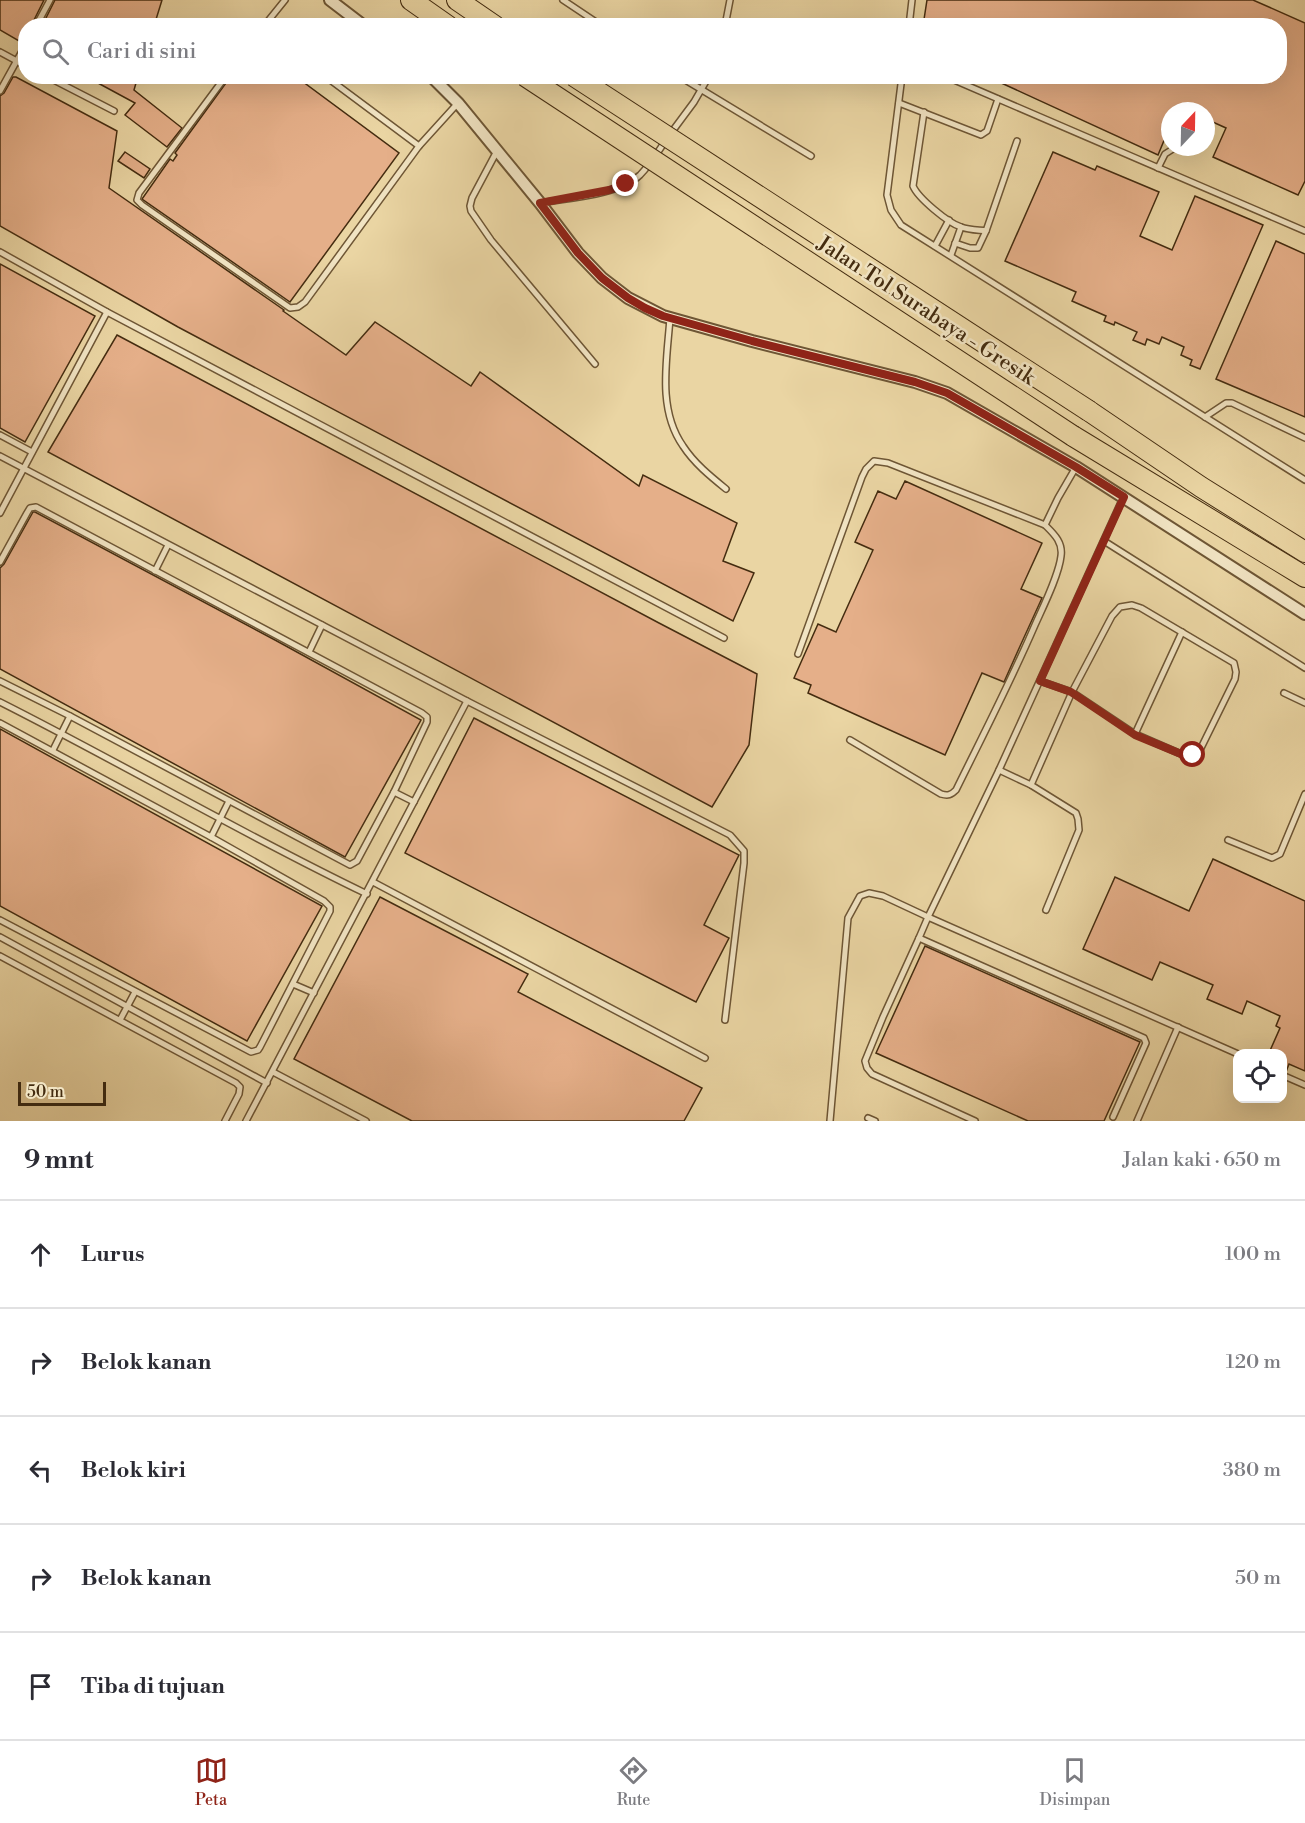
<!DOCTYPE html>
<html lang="id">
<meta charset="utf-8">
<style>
:root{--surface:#fff;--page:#f2f2f3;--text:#2b2b33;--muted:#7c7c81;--line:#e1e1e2;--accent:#8f2418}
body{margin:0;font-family:"Libre Bodoni",serif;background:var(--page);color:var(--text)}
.controls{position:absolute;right:18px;bottom:18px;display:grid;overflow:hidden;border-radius:12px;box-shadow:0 6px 24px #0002}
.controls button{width:54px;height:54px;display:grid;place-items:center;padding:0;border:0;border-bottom:2px solid var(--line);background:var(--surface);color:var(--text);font:30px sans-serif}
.compass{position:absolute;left:1161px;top:102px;width:54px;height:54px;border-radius:50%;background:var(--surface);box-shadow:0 6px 24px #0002;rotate:22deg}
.scale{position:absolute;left:18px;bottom:15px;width:88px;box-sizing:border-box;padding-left:6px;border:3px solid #442c10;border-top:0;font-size:16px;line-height:21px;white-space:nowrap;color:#442c10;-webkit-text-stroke:4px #f1e4c3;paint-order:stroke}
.stop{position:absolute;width:18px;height:18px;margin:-14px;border:4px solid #8f2418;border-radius:50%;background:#fff}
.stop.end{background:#8f2418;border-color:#fff;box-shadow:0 2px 6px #0008}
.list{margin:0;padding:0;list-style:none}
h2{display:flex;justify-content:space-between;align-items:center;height:78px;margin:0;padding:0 24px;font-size:26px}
h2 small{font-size:20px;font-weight:400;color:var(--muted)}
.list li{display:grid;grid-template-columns:39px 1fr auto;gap:18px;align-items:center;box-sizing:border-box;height:108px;padding:0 24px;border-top:2px solid var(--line)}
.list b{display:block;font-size:22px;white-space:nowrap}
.list em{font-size:20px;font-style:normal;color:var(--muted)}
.icon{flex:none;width:33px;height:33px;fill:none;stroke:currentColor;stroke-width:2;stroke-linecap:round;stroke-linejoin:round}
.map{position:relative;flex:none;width:1305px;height:1121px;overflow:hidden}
.search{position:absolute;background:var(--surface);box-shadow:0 6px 24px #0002;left:18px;right:18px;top:18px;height:66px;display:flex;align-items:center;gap:15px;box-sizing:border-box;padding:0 21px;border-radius:24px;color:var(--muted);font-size:22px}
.sheet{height:618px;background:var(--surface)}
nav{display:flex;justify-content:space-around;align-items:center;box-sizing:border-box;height:84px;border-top:2px solid var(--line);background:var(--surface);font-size:16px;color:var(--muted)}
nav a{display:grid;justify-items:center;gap:3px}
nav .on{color:var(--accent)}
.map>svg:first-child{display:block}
</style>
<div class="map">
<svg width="1305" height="1121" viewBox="0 0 1305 1121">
<rect width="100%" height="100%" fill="#ead5a3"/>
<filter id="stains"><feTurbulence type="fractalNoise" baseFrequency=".00333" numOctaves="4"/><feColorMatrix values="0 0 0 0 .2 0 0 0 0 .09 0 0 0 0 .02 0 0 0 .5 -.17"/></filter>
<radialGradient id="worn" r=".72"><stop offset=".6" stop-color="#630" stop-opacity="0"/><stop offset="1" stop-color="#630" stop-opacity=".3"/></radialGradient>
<!-- building -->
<g fill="#e5af89" stroke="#442c10" stroke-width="1.5">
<path d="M0 0H44L31 26H26L19 41 0 30Z"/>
<path d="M55 0H162L154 26H42Z"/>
<path d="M927 0H1253L1305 23V181L1298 195 1213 157 1226 128 1206 119V111H1186L1178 108 1176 111H1170V126L1158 155 986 76H1280V26H923Z"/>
<path d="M85 76H138L134 90 182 128 167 147 125 115 135 103Z"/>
<path d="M231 76H295L399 153 290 302 142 199 170 159 173 161 177 155 175 153Z"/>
<path d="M13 77H16L117 131 109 188 284 310 283 311 346 355 375 322 471 386 480 372 639 486 643 475 737 523 723 561 754 573 733 621 178 327 0 226V96L4 93Z"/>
<path d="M125 152 150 169 144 178 118 161Z"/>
<path d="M1053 152 1095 170 1097 166 1159 192 1140 236 1172 250 1195 196 1263 225 1200 369 1190 365 1192 360 1181 355 1184 347 1162 337 1159 344 1147 339 1145 345 1133 340 1137 332 1115 322 1114 325 1104 321 1106 316 1072 301 1076 292 1005 261Z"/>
<path d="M1276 241 1305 254V417L1216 379Z"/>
<path d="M0 264 95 316 25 442 0 428Z"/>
<path d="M117 335 659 623 757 674 749 745 712 807 48 452Z"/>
<path d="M905 481 1042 543 1021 589 1042 598 1021 644 1004 682 982 673 945 755 808 693 811 685 794 678 818 624 836 632 873 550 855 542 878 491 896 499Z"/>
<path d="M33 512H35L275 640 421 720 345 857 0 669V568L4 564Z"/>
<path d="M474 718 739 855 704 925 729 938 696 1002 405 853Z"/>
<path d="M0 729 322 906 247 1041 0 906Z"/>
<path d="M1213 859 1305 901V1071L1289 1064 1286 1072 1282 1070V1053H1269L1280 1028 1276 1026 1280 1016 1247 1001 1242 1014 1207 999 1213 985 1160 962 1152 980 1083 949 1115 877 1189 911Z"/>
<path d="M380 897 528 974 518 992 702 1088 684 1121H412L294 1059Z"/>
<path d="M925 946 1140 1042 1104 1121H1028L876 1053Z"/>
</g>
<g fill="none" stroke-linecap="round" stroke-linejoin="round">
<defs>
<g id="lane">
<path d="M563 0 602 26"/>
<path d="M36 26 50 0"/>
<path d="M264 26 285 0"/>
<path d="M725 26 730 0"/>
<path d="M909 26 912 0"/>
<path d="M0 52 26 66"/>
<path d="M46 76 114 111"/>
<path d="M226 76 139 193 137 200 142 205 290 308 298 307 305 302 419 146 458 103"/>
<path d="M325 76 419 146"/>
<path d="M679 76 811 156"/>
<path d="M902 76 887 195 891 210 901 225 1305 480"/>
<path d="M945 76 1305 231"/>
<path d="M0 91 26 44"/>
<path d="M899 103 981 135 987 131 998 99"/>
<path d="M924 112 913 186C918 198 948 223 961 227 969 230 978 230 986 231L1017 141"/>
<path d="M671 133 694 102 709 76"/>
<path d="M497 151 472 198 470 206 471 211 491 240 595 364"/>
<path d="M1158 168 1165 154 1176 147"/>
<path d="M540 203C568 198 619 195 640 175 650 165 658 152 666 140"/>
<path d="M955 243 970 248H978L986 231"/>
<path d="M935 246 949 220"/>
<path d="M0 252 107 312 724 638"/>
<path d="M951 255 961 227"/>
<path d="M670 318C667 360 657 409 683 446 694 463 710 476 726 489"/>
<path d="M1205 417 1226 403H1232L1305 438"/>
<path d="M0 435 32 452"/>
<path d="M0 456 467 701 730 835 744 851V863L725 1020"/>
<path d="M0 513 107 312"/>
<path d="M1104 541 1305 668"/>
<path d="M0 562 27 513 30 508 36 507 422 713 427 717V722L394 792 357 861 350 865 70 716 0 681"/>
<path d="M155 571 168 545"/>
<path d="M309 652 322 625"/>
<path d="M798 654 862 477 866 469 874 461 888 463 1045 525"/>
<path d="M1284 693 1305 703"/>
<path d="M0 702C123 764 242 834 367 894"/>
<path d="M0 723 211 837 324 901 330 907V911L260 1047 258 1050 251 1052 0 920"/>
<path d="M1135 734 1182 632"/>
<path d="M850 740 941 794C948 796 951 795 956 790 983 735 1011 681 1035 625 1043 607 1059 575 1061 556 1063 542 1054 534 1045 525L1058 498 1076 467"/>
<path d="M53 750 70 716"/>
<path d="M999 770 1031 785 1076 813 1078 819 1079 830 1046 910"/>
<path d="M1031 785 1072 692 1135 734 1181 754 1193 755 1200 750 1235 679 1236 672 1234 663 1141 608 1132 605 1120 607 1112 616 1072 692 1040 681"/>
<path d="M394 792 414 802"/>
<path d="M211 837 229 801"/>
<path d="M1228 840 1272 858 1280 854 1305 794"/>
<path d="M373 882 705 1058"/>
<path d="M0 937 267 1083"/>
<path d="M919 938 883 1017 865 1061 867 1068 872 1074 975 1121"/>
<path d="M0 956 236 1083 240 1087 239 1094 225 1121"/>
<path d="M293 984 314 993"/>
<path d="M120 1020 135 992"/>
<path d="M273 1072 366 1121"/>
<path d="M1282 1075 1305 1085"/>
<path d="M1113 1117 1146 1043 1144 1038 919 938 928 917 1238 1054"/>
<path d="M868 1118 875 1121"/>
<path d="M246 1121 467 701"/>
<path d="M830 1121 848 918 860 896 869 893 883 896 928 917 999 770 1123 498"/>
<path d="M1137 1121 1178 1027"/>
</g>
<g id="street">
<path d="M330 0 364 26"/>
<path d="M431 76 458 103 540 203 578 253 602 278 628 298 663 316 752 341 915 382 947 393 1076 467 1305 614"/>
</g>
<g id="highway">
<path d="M411 0 448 26"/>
<path d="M457 0 495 26"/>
<path d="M1089 411 1201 487 1305 552"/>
<path d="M1073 436 1305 577"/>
</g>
</defs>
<!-- lane casing -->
<use href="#lane" stroke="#6e5635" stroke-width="8"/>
<!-- street casing -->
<use href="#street" stroke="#6e5635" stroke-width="14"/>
<!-- highway casing -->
<use href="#highway" stroke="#442c10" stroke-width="22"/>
<!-- lane -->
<use href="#lane" stroke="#f1e4c3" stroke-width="5"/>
<!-- street -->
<use href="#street" stroke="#f1e4c3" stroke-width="10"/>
<!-- highway -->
<use href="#highway" stroke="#ead5a3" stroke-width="20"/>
<defs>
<g id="highway-bridge">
<path d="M525 76 1073 436"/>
<path d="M574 76 1089 411"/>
</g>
</defs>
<!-- highway-bridge casing -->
<use href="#highway-bridge" stroke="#442c10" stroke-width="22" stroke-linecap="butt"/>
<!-- highway-bridge -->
<use href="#highway-bridge" stroke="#ead5a3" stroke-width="20"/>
</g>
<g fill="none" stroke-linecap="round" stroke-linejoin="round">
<!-- route -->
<path stroke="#8f2418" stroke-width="8" d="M626 184 609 190 540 203 578 253 602 278 628 298 645 308 663 316 752 341 915 382 947 393 1076 467 1124 497 1040 681 1071 692 1135 735 1181 754 1193 755"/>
</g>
<g text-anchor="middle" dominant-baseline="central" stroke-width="5" stroke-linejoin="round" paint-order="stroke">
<!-- street labels -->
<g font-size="21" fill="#442c10" stroke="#f1e4c3">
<text transform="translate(926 311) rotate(33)">Jalan Tol Surabaya - Gresik</text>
</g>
</g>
<rect width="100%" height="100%" filter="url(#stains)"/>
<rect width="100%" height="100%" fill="url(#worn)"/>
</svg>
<div class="controls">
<button><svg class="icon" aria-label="locate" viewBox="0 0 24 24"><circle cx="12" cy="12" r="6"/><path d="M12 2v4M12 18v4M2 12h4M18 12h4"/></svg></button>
</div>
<svg class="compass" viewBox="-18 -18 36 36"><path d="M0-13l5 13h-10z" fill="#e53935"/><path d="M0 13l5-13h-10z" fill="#7c7c81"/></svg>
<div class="scale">50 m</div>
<div class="stop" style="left:1193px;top:755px"></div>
<div class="stop end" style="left:626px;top:184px"></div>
<div class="search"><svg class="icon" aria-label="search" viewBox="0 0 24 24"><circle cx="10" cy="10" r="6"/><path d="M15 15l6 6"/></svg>Cari di sini</div>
</div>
<section class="sheet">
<h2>9 mnt<small>Jalan kaki · 650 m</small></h2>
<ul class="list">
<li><svg class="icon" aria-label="ahead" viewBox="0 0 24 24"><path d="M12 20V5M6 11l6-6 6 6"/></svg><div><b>Lurus</b></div><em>100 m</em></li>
<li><svg class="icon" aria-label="right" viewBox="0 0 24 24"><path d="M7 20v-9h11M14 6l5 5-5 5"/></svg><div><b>Belok kanan</b></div><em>120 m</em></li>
<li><svg class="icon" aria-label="left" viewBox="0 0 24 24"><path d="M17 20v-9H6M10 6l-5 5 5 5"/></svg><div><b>Belok kiri</b></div><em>380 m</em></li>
<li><svg class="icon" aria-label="right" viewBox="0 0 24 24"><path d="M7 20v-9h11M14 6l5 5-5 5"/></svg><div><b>Belok kanan</b></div><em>50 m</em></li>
<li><svg class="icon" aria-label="arrive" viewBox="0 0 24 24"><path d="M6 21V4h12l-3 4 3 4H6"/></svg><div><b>Tiba di tujuan</b></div></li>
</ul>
</section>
<nav>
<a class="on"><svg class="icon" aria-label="map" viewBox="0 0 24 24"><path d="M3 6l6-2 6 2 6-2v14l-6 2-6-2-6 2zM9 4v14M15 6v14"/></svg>Peta</a>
<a><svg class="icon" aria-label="directions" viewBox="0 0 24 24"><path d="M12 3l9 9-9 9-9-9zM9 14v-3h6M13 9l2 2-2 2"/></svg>Rute</a>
<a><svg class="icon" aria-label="saved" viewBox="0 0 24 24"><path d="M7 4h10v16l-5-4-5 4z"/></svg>Disimpan</a>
</nav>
